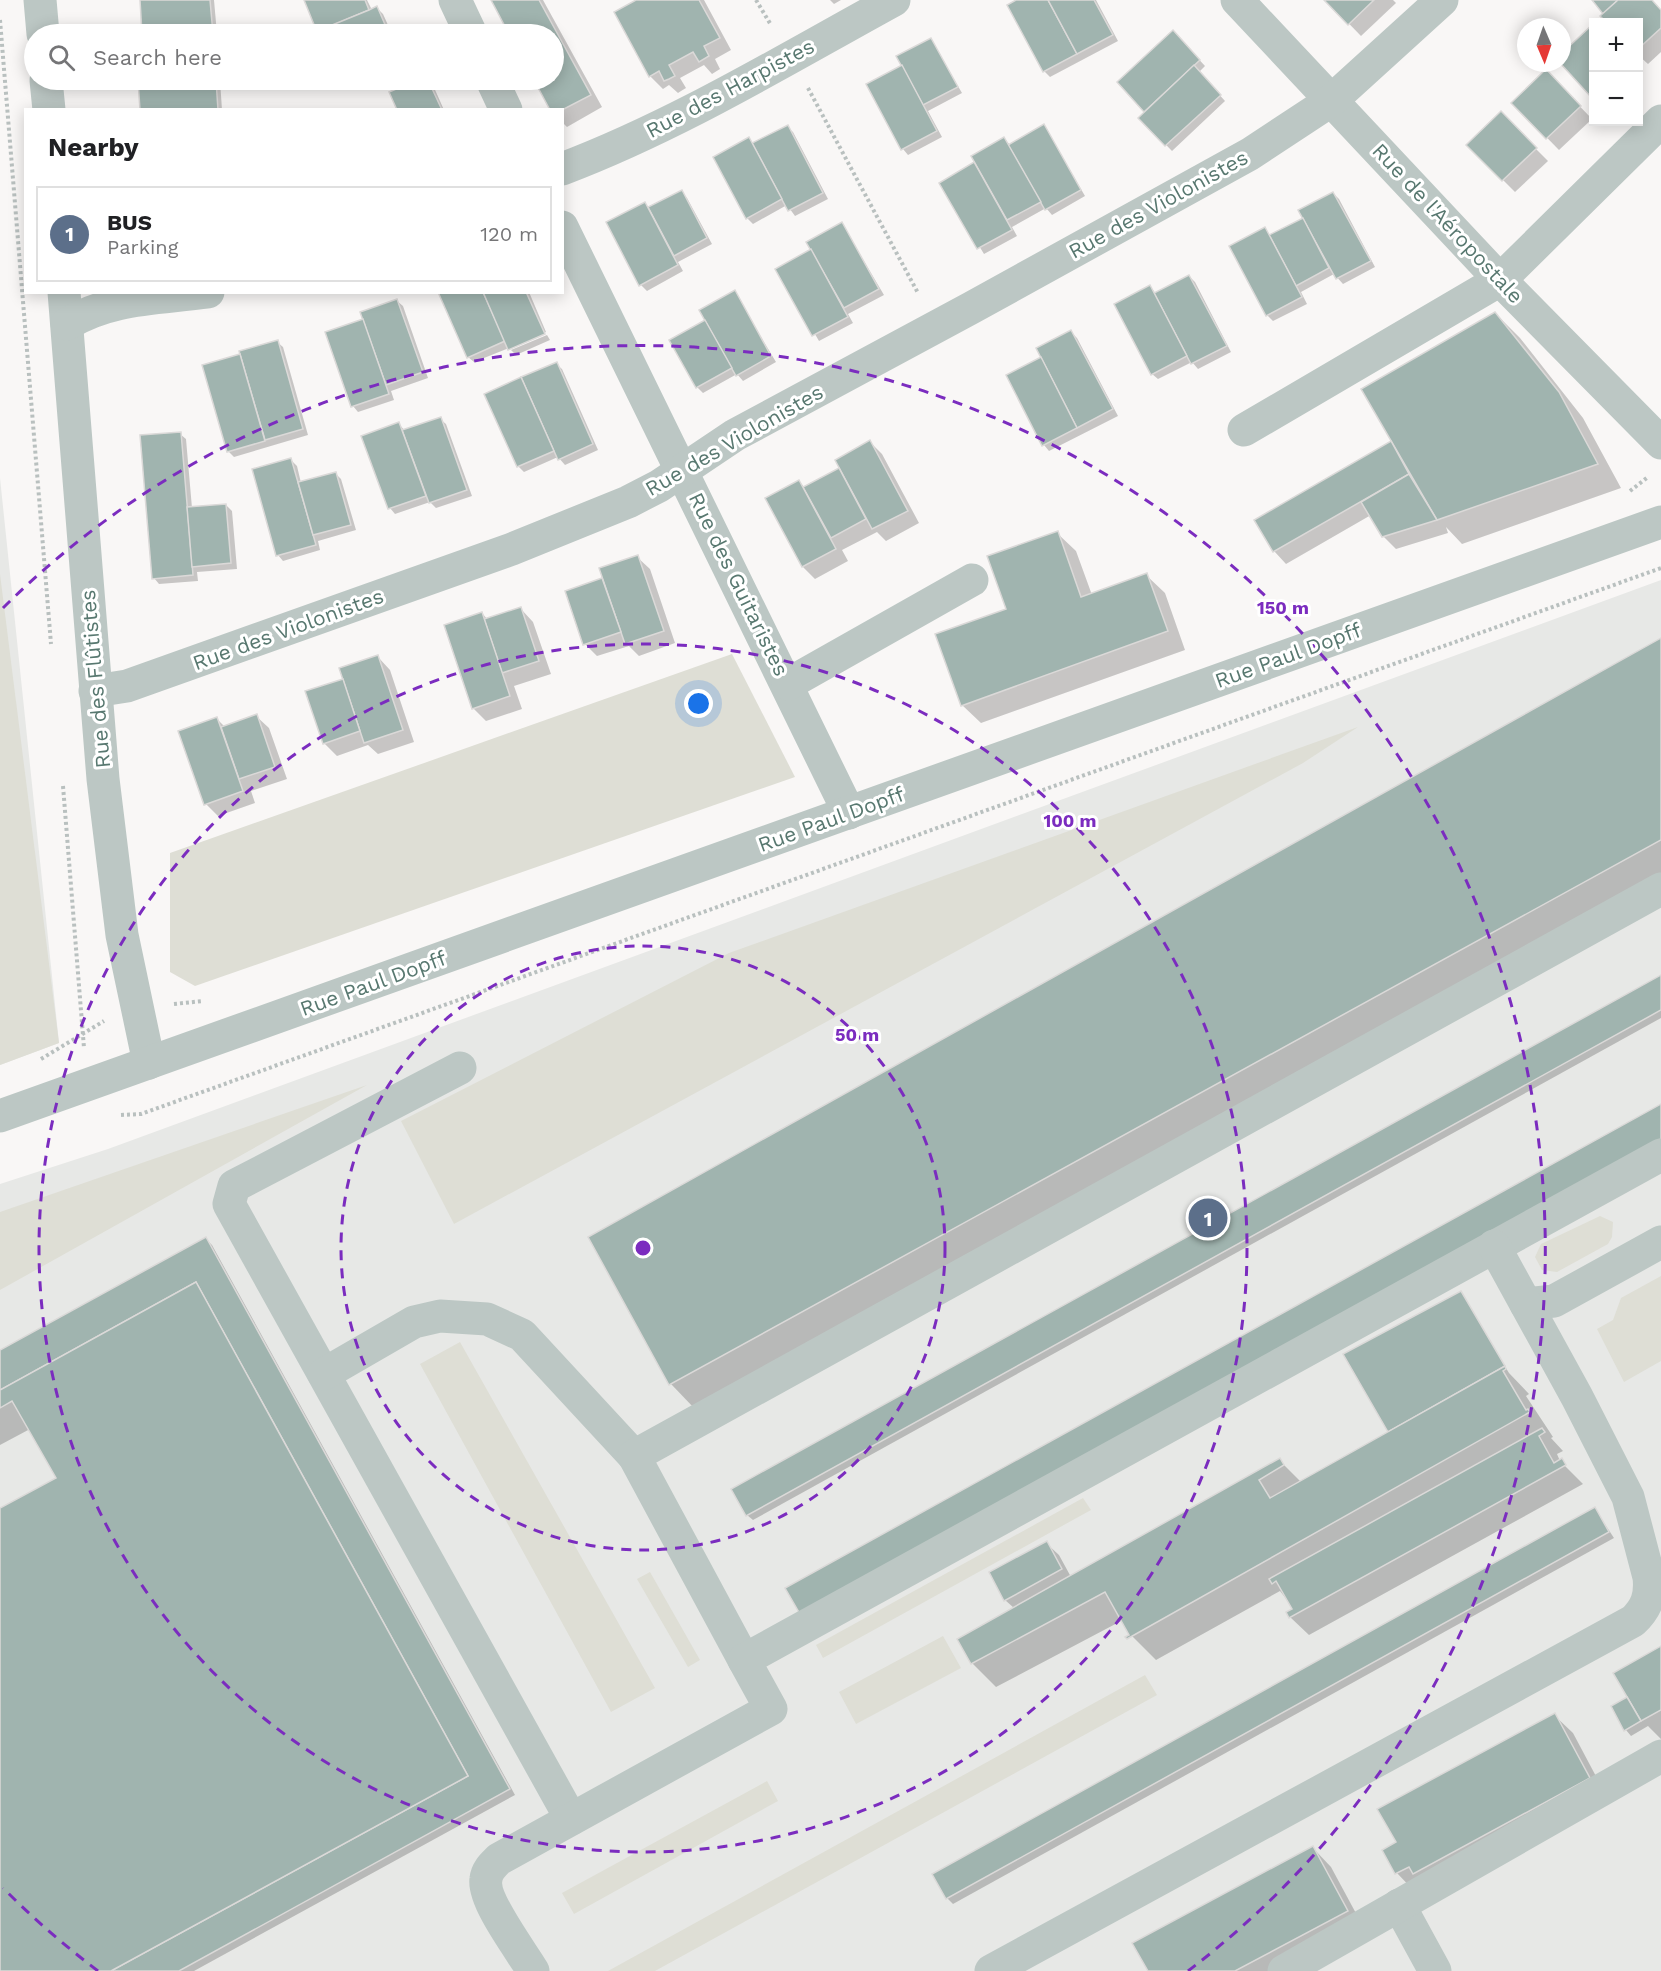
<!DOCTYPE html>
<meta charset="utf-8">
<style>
:root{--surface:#fff;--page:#f6f6f6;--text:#202124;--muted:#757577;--line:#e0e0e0;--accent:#2563eb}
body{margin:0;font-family:"Work Sans",sans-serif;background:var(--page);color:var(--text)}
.controls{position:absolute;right:18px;top:18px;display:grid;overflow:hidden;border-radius:0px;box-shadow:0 3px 15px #0003}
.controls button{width:54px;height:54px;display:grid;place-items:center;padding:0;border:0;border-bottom:2px solid var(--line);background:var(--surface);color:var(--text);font:30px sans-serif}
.compass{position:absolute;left:1517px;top:18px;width:54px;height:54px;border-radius:50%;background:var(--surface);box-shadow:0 3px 15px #0003;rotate:178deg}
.you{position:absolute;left:699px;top:704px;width:21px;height:21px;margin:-15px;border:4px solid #fff;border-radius:50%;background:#1a73e8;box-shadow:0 0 0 9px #1a73e833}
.badge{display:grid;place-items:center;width:39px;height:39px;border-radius:50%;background:var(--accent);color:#fff;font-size:20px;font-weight:700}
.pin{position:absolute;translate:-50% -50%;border:3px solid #fff;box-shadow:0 2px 6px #0006}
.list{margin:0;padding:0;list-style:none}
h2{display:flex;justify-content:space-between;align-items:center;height:78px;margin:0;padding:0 24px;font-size:26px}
h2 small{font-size:20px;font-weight:400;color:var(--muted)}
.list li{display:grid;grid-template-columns:39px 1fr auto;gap:18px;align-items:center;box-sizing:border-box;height:96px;margin:0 12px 12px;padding:0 12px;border:2px solid var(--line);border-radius:0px}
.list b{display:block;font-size:22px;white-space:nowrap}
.list p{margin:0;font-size:20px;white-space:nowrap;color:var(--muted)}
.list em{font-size:20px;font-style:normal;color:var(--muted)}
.icon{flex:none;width:33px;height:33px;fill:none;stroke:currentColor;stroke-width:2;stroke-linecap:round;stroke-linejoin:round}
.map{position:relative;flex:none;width:1661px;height:1971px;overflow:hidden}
.search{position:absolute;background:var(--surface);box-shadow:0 3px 15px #0003;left:24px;top:24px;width:540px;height:66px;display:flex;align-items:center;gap:15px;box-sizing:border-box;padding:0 21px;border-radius:33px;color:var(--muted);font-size:22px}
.panel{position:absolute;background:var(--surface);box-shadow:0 3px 15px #0003;left:24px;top:108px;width:540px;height:186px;border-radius:0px}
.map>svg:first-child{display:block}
</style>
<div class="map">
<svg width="1661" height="1971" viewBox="0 0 1661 1971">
<rect width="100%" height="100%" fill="#f9f7f6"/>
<!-- built -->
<g fill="#e7e8e6">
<path d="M0 478 59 1043 0 1065Z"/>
<path d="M1661 580V1971H0V1184L108 1149Z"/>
</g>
<!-- green -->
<g fill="#deded5">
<path d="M0 574 59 1043 0 1065Z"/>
<path d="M732 654 795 777 195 986 170 972V853Z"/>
<path d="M1358 727 1303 763 454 1224 401 1121 729 953Z"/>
<path d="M367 1085 0 1290V1212Z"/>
<path d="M1600 1216 1613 1222 1612 1237 1608 1244 1557 1272 1542 1270 1535 1257 1541 1244Z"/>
<path d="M1661 1276V1361L1624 1382 1597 1329 1613 1320 1621 1298Z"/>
<path d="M460 1342 655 1688 611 1712 420 1364Z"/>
<path d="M1083 1498 1091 1510 823 1658 816 1645Z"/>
<path d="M650 1572 700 1660 688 1667 637 1579Z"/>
<path d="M943 1636 961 1668 856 1724 839 1692Z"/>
<path d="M1145 1675 1157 1695 655 1971H608Z"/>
<path d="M767 1781 778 1801 574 1914 562 1893Z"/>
</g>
<!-- shadow -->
<g fill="#0003">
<path d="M142 0H214L217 34H144Z"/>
<path d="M305 0H367L372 10 377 8 383 14 392 34H314L319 32Z"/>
<path d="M492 0H543L602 107 567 127 562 122V110H552L535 80H554V34H511Z"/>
<path d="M639 0H704L731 50 715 59 720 69 712 74 704 65 680 78 686 88 681 91 678 93 669 85 663 89 650 76 616 12Z"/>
<path d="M830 0H841L834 4Z"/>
<path d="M1019 0H1096L1118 41 1050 77 1044 71Z"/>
<path d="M1326 0H1393L1396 3 1361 36Z"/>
<path d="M1594 0H1651L1661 11V52L1648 64 1638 55V22H1608Z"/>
<path d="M1592 27 1594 29V97L1562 63V55Z"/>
<path d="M1179 38 1205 66 1199 72 1225 101 1172 151 1140 118 1147 112 1119 82Z"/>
<path d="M931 40 962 93 928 111 942 137 908 155 903 149 868 85 904 66Z"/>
<path d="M1546 71 1592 119 1559 150 1513 103Z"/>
<path d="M146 80H229H220L222 110H141Z"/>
<path d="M314 80H333L320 85Z"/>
<path d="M421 80H429L432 83 444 110H395L398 108 391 93Z"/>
<path d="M1500 113 1548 161 1515 192 1468 145Z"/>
<path d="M1044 126 1085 196 1052 215 1046 208 1012 227 1017 236 984 254 941 183 977 163 1004 138 1010 145Z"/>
<path d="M787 127 793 132 828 199 795 216 787 205 753 224 747 218 749 139 754 144Z"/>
<path d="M681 192 687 198 712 244 678 262 683 271 647 291 641 285 645 204 649 208Z"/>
<path d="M1333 193 1339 199 1375 267 1343 284 1334 274 1301 292 1307 304 1273 321 1267 315 1264 229 1270 235 1305 218Z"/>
<path d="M842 224 884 295 848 314 853 323 819 341 777 269 813 250Z"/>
<path d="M1189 276 1195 282 1231 352 1198 369 1192 362 1158 379 1152 374 1150 286 1156 294Z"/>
<path d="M440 292H529L546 332 510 349 509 348 474 362 468 357Z"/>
<path d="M734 292 776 362 743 381 737 374 703 393 697 387 707 321Z"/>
<path d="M397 301 403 306 428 378 391 391 394 400 358 412 353 406 365 320Z"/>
<path d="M1495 313 1520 338 1583 418 1621 488 1462 544 1446 527 1448 533 1396 549 1383 536 1371 515 1286 564 1274 551 1391 443 1396 448Z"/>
<path d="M1071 332 1077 338 1118 416 1049 451 1044 445 1008 376 1043 358Z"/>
<path d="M547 335 550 340 516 355 511 350Z"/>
<path d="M277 342 283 347 308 435 234 457 228 451 204 366Z"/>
<path d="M556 364 562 369 598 450 565 465 558 457 524 472 518 466Z"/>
<path d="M440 419 446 424 472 496 436 508 430 502 395 514 390 508 363 437 399 424 405 431Z"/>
<path d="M180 434 186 439 192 508 226 505 232 511 237 569 197 572 198 581 159 584 154 578Z"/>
<path d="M870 442 882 454 919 523 886 541 877 532 842 550 848 561 815 579 803 567 767 499 799 481 805 488 841 469Z"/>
<path d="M291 460 297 466 301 483 335 473 341 479 356 530 318 541 320 550 283 561 278 555Z"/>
<path d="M1057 533 1076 551 1092 595 1146 575 1165 593 1185 650 981 723 962 705 1008 610Z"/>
<path d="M637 557 650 569 675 643 639 656 629 646 597 656 585 644 566 592 604 579Z"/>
<path d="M521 609 533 622 551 674 514 686 522 709 486 721 473 708 482 613 488 620Z"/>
<path d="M1661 640V878L695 1409 671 1384 590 1238Z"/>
<path d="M378 657 390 670 414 742 378 754 368 745 337 756 324 743 345 680Z"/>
<path d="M256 716 269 728 287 779 251 791 255 803 218 816 206 804 217 719 225 727Z"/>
<path d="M1661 977V1018L753 1520 747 1515Z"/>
<path d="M206 1239 212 1245 515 1795 194 1971H0V1509L58 1479 30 1429 0 1445V1352Z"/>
<path d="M1460 1292 1509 1373 1529 1394 1526 1396 1553 1437 1551 1438 1563 1451 1557 1454 1560 1461 1583 1484 1309 1635 1290 1617 1294 1609 1280 1591 1156 1660 1132 1636 1123 1620 996 1687 972 1663 1014 1608 1005 1600 1046 1543 1059 1555 1071 1577 1279 1460 1301 1482 1390 1432Z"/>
<path d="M1595 1509 1614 1538 953 1904 947 1898Z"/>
<path d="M1661 1648V1739L1648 1726 1631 1736 1626 1730 1627 1699Z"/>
<path d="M1554 1715 1573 1733 1607 1797 1415 1892 1397 1873 1384 1851 1398 1843Z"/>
<path d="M1313 1848 1331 1867 1365 1930 1288 1971H1149Z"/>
</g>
<!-- building -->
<g fill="#a0b4af" stroke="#dbd9d8" stroke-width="1.5">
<path d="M140 0H210L213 34H142Z"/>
<path d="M304 0H365L369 10 317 32Z"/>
<path d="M491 0H539L591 95 562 110H550L534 80H554V34H509Z"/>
<path d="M636 0H699L720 38 704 46 709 56 699 62 693 52 669 65 675 76 669 79 664 81 659 71 649 77 614 12Z"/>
<path d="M1016 0H1048L1077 54 1043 72 1007 5Z"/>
<path d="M1048 0H1094L1113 35 1077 54Z"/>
<path d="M1324 0H1374L1348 25Z"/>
<path d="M1592 0H1618L1603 14Z"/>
<path d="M1618 0H1652L1661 10V28L1638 49V22H1606L1600 16Z"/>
<path d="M377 6 389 34H310L369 10Z"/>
<path d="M1592 25 1594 95 1591 97 1560 63H1562V53Z"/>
<path d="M1173 30 1200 60 1144 112 1117 82Z"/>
<path d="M931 38 958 87 923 105 896 56Z"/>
<path d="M902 65 937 131 901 150 866 84Z"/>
<path d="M1194 65 1221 95 1165 146 1138 118Z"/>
<path d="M1546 69 1581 106 1546 139 1511 103Z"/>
<path d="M138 80H216L218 110H140Z"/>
<path d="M418 80H428L442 110H397L389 92Z"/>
<path d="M1501 111 1537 148 1502 181 1466 145Z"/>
<path d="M1044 124 1081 190 1045 210 1008 145Z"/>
<path d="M788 125 823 193 788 211 752 143Z"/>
<path d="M749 137 782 199 746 219 713 157Z"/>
<path d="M1004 137 1041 202 1007 220 971 156Z"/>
<path d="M974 162 1012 230 977 249 939 183Z"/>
<path d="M682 190 707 238 674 256 648 207Z"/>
<path d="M1333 192 1371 261 1336 279 1298 210Z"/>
<path d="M645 202 678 265 639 286 606 222Z"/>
<path d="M1303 218 1329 268 1296 286 1269 235Z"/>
<path d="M842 222 879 289 844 308 806 242Z"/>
<path d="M1265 227 1302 297 1266 316 1229 246Z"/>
<path d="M811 249 848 317 812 336 775 269Z"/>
<path d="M1189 275 1227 346 1191 364 1154 293Z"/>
<path d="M1150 285 1187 356 1151 375 1114 304Z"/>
<path d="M735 290 771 356 736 376 699 310Z"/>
<path d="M438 292H483L505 341 467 358Z"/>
<path d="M483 292H526L545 334 508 350Z"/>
<path d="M397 299 423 372 386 385 360 312Z"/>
<path d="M1495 312 1559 392 1598 464 1437 520 1361 389Z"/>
<path d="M363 319 389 394 351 407 325 332Z"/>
<path d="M705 320 732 368 696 388 669 340Z"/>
<path d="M1071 330 1113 409 1077 428 1036 348Z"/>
<path d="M278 340 303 429 265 440 239 351Z"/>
<path d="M240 354 265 441 227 452 202 365Z"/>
<path d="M1041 357 1077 428 1042 446 1006 375Z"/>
<path d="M557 362 593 444 558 460 521 377Z"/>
<path d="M521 377 554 451 517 467 484 394Z"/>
<path d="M441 417 467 490 429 503 402 430Z"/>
<path d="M399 422 426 496 388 509 361 436Z"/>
<path d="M181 432 193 575 152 579 140 435Z"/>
<path d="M870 440 908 511 872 529 835 460Z"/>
<path d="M1391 441 1409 474 1273 552 1254 520Z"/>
<path d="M291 458 316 545 276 556 252 469Z"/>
<path d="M839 468 866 519 831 538 803 487Z"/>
<path d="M336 472 351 525 313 535 298 482Z"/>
<path d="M1409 474 1437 520 1382 537 1361 502Z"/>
<path d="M799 480 836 549 802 567 765 498Z"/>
<path d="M226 504 231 563 192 567 187 507Z"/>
<path d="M1058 531 1081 597 1147 573 1168 631 961 706 935 634 1006 609 987 556Z"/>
<path d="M638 555 664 631 625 644 599 568Z"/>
<path d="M602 578 621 632 583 645 565 591Z"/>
<path d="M521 607 539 661 502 673 484 619Z"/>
<path d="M482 612 510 696 472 709 444 625Z"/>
<path d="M1661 638V840L669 1385 588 1237Z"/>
<path d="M378 655 403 730 364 743 339 668Z"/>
<path d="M343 679 360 731 323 744 305 691Z"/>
<path d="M257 714 275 767 239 779 221 727Z"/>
<path d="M217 717 243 791 204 805 178 731Z"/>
<path d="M1661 975V1010L746 1516 731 1489Z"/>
<path d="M1661 1104V1139L800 1614 785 1588Z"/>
<path d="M206 1237 510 1789 179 1971H111L468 1776 196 1282 0 1390V1350Z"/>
<path d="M196 1282 468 1776 111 1971H0V1508L56 1478 12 1401 0 1408V1390Z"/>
<path d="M1461 1291 1505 1366 1388 1432 1343 1354Z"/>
<path d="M1505 1366 1506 1369 1503 1371 1526 1410 1528 1409 1530 1412 1127 1639 1125 1637 1129 1635 1105 1592 971 1664 957 1639 1280 1458 1284 1465 1259 1480 1270 1498Z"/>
<path d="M1542 1428 1545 1432 1539 1436 1554 1463 1562 1458 1566 1465 1289 1618 1286 1612 1292 1609 1276 1581 1272 1584 1269 1579Z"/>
<path d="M1595 1507 1609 1532 946 1899 932 1874Z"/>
<path d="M1047 1541 1062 1569 1004 1601 989 1572Z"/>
<path d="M1661 1646V1710L1641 1721 1613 1673Z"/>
<path d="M1627 1697 1641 1721 1624 1731 1611 1706Z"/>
<path d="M1555 1713 1590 1778 1413 1874 1409 1867 1395 1874 1382 1850 1396 1842 1377 1809Z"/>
<path d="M1313 1846 1348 1911 1235 1971H1148L1132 1943Z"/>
</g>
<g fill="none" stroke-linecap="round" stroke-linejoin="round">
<!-- path -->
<g stroke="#b9c0bf" stroke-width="4" stroke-dasharray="3 3" stroke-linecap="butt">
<path d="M756 0 771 25"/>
<path d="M0 20 51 644"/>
<path d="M808 88 918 293"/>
<path d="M1630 491 1648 477"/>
<path d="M63 786 84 1048"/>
<path d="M174 1004 203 1001"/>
<path d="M41 1059 104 1021"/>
<path d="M121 1115 141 1114 1661 568"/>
</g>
<!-- minor -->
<g stroke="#bcc7c4" stroke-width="33">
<path d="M40 0 43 34"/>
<path d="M455 0 471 34"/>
<path d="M1237 0 1500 280 1661 443"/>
<path d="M46 80 49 110"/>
<path d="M492 80 506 110"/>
<path d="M562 169C678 125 786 59 894 0"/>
<path d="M562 227 849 813"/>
<path d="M64 292 103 779 122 935 149 1063"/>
<path d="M67 324C111 297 158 299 208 292"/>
<path d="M1244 430 1500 280 1661 121"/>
<path d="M788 684 972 580"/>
<path d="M95 691 127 686 512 549 628 502 659 486 735 435 971 308 1250 154 1332 100 1442 0"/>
<path d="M460 1068 234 1186 229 1204 571 1819"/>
<path d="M0 1116 1661 522"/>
<path d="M1526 1304 1554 1301 1661 1242"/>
<path d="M324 1374 414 1322 440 1316 487 1319 522 1335 634 1456"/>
<path d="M744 1660 634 1456 1661 889"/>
<path d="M1399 1905 1435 1971"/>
<path d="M533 1971C522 1952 482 1900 486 1879 487 1870 493 1865 499 1859L771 1709 744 1660 1661 1155"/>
<path d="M991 1971 1633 1621C1647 1608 1651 1595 1649 1577L1628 1497 1577 1397 1494 1246"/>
<path d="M1284 1971 1661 1756"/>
</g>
</g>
<!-- distance rings -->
<g fill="none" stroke="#7b2cbf" stroke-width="3" stroke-dasharray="10 8">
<circle cx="643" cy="1248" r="302"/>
<circle cx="643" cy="1248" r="604"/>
<path d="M98 1971A905 905 0 0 1 3 1888M3 608A905 905 0 1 1 1188 1971"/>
</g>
<g text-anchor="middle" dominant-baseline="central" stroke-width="6" stroke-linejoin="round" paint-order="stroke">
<!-- street labels -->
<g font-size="21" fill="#587870" stroke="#fff">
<text transform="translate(730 88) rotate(-28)">Rue des Harpistes</text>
<text transform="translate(1158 204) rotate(-29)">Rue des Violonistes</text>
<text transform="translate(1448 223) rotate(47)">Rue de l'Aéropostale</text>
<text transform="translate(734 440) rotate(-30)">Rue des Violonistes</text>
<text transform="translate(739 584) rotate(64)">Rue des Guitaristes</text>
<text transform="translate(288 629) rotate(-20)">Rue des Violonistes</text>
<text transform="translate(1288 655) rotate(-20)">Rue Paul Dopff</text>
<text transform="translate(95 679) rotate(-95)">Rue des Flûtistes</text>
<text transform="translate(831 819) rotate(-20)">Rue Paul Dopff</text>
<text transform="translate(373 983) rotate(-20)">Rue Paul Dopff</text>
</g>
</g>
<circle cx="643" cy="1248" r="9" fill="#7b2cbf" stroke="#fff" stroke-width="3"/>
<g font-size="18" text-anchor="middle" font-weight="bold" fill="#7b2cbf" stroke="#fff" stroke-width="6" stroke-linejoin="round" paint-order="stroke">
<text x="1283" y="614">150 m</text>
<text x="1070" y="827">100 m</text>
<text x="857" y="1041">50 m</text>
</g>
</svg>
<div class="controls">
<button>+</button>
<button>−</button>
</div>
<svg class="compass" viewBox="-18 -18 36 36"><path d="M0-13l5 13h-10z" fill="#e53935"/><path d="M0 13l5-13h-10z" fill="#757577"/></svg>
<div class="you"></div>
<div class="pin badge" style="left:1208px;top:1218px;background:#5c6f8a">1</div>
<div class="search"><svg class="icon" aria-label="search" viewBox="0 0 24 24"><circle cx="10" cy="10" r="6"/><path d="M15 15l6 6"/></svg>Search here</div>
<section class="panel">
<h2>Nearby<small></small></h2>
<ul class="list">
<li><span class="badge" style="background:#5c6f8a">1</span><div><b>BUS</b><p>Parking</p></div><em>120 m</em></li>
</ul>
</section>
</div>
